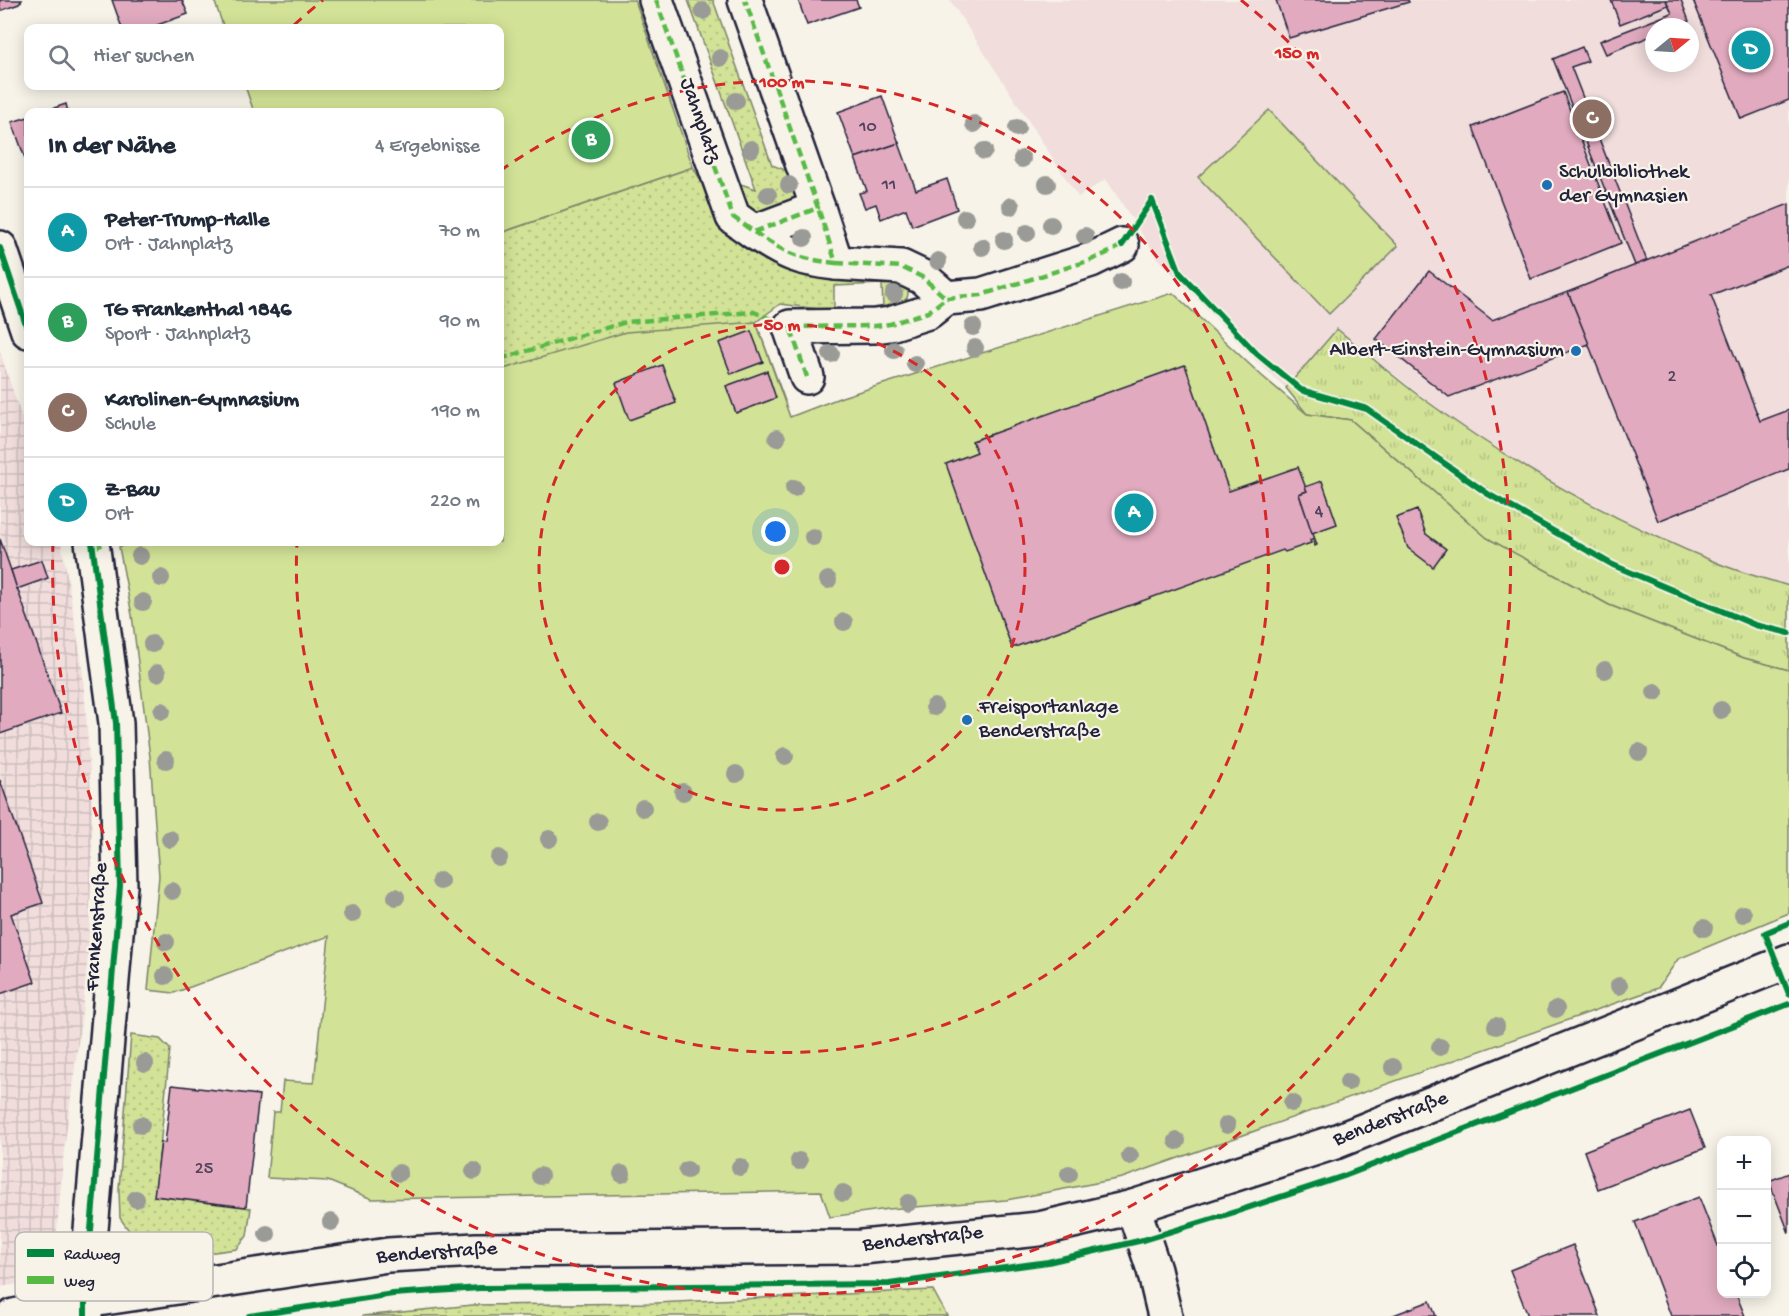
<!DOCTYPE html>
<html lang="de">
<meta charset="utf-8">
<style>
:root{--surface:#fff;--page:#f6f6f7;--text:#1f2937;--muted:#747a83;--line:#e0e1e3;--accent:#1f6fb2}
body{margin:0;font-family:"Gochi Hand",sans-serif;background:var(--page);color:var(--text)}
.controls{position:absolute;right:18px;bottom:18px;display:grid;overflow:hidden;border-radius:12px;box-shadow:0 3px 15px #0003}
.controls button{width:54px;height:54px;display:grid;place-items:center;padding:0;border:0;border-bottom:2px solid var(--line);background:var(--surface);color:var(--text);font:30px sans-serif}
.compass{position:absolute;left:1645px;top:18px;width:54px;height:54px;border-radius:50%;background:var(--surface);box-shadow:0 3px 15px #0003;rotate:72deg}
.you{position:absolute;left:776px;top:532px;width:21px;height:21px;margin:-15px;border:4px solid #fff;border-radius:50%;background:#1a73e8;box-shadow:0 0 0 9px #1a73e833}
.badge{display:grid;place-items:center;width:39px;height:39px;border-radius:50%;background:var(--accent);color:#fff;font-size:20px;font-weight:700}
.pin{position:absolute;translate:-50% -50%;border:3px solid #fff;box-shadow:0 2px 6px #0006}
.list{margin:0;padding:0;list-style:none}
h2{display:flex;justify-content:space-between;align-items:center;height:78px;margin:0;padding:0 24px;font-size:26px}
h2 small{font-size:20px;font-weight:400;color:var(--muted)}
.list li{display:grid;grid-template-columns:39px 1fr auto;gap:18px;align-items:center;box-sizing:border-box;height:90px;padding:0 24px;border-top:2px solid var(--line)}
.list b{display:block;font-size:22px;white-space:nowrap}
.list p{margin:0;font-size:20px;white-space:nowrap;color:var(--muted)}
.list em{font-size:20px;font-style:normal;color:var(--muted)}
.icon{flex:none;width:33px;height:33px;fill:none;stroke:currentColor;stroke-width:2;stroke-linecap:round;stroke-linejoin:round}
.map{position:relative;flex:none;width:1789px;height:1316px;overflow:hidden}
.search{position:absolute;background:var(--surface);box-shadow:0 3px 15px #0003;left:24px;top:24px;width:480px;height:66px;display:flex;align-items:center;gap:15px;box-sizing:border-box;padding:0 21px;border-radius:12px;color:var(--muted);font-size:22px}
.panel{position:absolute;background:var(--surface);box-shadow:0 3px 15px #0003;left:24px;top:108px;width:480px;height:438px;border-radius:12px}
.map>svg:first-child{display:block}
</style>
<div class="map">
<svg width="1789" height="1316" viewBox="0 0 1789 1316">
<defs>
<pattern id="industrial-grid" width="8" height="8" patternUnits="userSpaceOnUse" patternTransform="scale(1.5)"><rect width="8" height="8" fill="#f0dddc"/><path d="M0 4h8M4 0v8" fill="none" stroke="#cebdbe"/></pattern>
<pattern id="grass-dots" width="8" height="8" patternUnits="userSpaceOnUse" patternTransform="scale(1.5)"><rect width="8" height="8" fill="#d2e397"/><path d="M2 2h.1M6 6h.1" fill="none" stroke="#b4c283" stroke-width="1.8" stroke-linecap="round"/></pattern>
<pattern id="park-tufts" width="24" height="20" patternUnits="userSpaceOnUse" patternTransform="scale(1.5)"><rect width="24" height="20" fill="#d2e397"/><path d="M3 7l-1-3M5 7V3M7 7l1-3M15 17l-1-3M17 17v-4M19 17l1-3" fill="none" stroke="#b4c283"/></pattern>
</defs>
<rect width="100%" height="100%" fill="#f7f3e8"/>
<filter id="ink" filterUnits="userSpaceOnUse"><feTurbulence type="fractalNoise" baseFrequency=".0167" numOctaves="2"/><feDisplacementMap in="SourceGraphic" scale="12" xChannelSelector="R" yChannelSelector="G"/><feConvolveMatrix kernelMatrix="1 2 1 2 8 2 1 2 1" color-interpolation-filters="sRGB"/></filter>
<g filter="url(#ink)">
<!-- built -->
<path fill="#f0dddc" fill-rule="evenodd" d="M950 0H1789V586L1722 565 1674 545 1624 520 1533 472 1446 415 1336 329 1286 388 1255 360 1157 257 1106 179 1078 197ZM1654 27H1690V63H1654Z"/>
<!-- industrial -->
<path fill="url(#industrial-grid)" d="M0 352 28 436V542H61L66 569 82 665 86 713 92 811V859L88 956 83 1005 64 1150 56 1240 49 1259 35 1273 18 1284 0 1287Z"/>
<!-- grass -->
<g fill="url(#grass-dots)" stroke="#7a8269" stroke-width="1.5">
<path d="M688 0H713L772 165 798 175 800 192 796 202 766 215 751 213 728 180 756 189Z"/>
<path d="M693 167 726 225 907 284C912 305 899 305 883 309L882 284 834 286V311L780 304 756 322 785 401 500 474V233Z"/>
<path d="M131 1035 160 1039 170 1049 155 1196 251 1208 247 1236 237 1249 199 1254 158 1253 135 1239 120 1218 119 1189Z"/>
<path d="M933 1290 947 1316H362L473 1305 656 1303Z"/>
</g>
<!-- park -->
<path fill="url(#park-tufts)" stroke="#7a8269" stroke-width="1.5" d="M1337 329C1364 351 1390 374 1418 395 1510 463 1613 521 1720 564 1742 573 1766 579 1789 586V670L1744 658 1609 605 1487 538 1351 420 1307 414 1286 388Z"/>
<!-- pitch -->
<g fill="#d2e397" stroke="#7a8269" stroke-width="1.5">
<path d="M214 0H635L693 167 500 233V112H254L245 86H500V28H224Z"/>
<path d="M1269 110 1398 246 1329 314 1198 177Z"/>
<path d="M1173 293 1262 376 1307 414 1351 420 1487 538 1609 605 1744 658 1789 670V913L1678 959 1658 988 1122 1178 1006 1200 888 1209 830 1217 821 1191 372 1199 328 1181 267 1178 273 1112H280L283 1081 314 1083 329 936 174 993 148 990 159 876 150 757 132 615 119 547 132 542H500V370L626 332 756 322 790 417 842 397Z"/>
</g>
<!-- building -->
<g fill="#e1aabf" stroke="#22223b" stroke-width="1.5">
<path d="M0 0H22L19 4 0 11Z"/>
<path d="M112 0H182L188 14 149 28H122Z"/>
<path d="M798 0H856L859 7 807 25Z"/>
<path d="M1276 0H1408L1409 2 1289 38Z"/>
<path d="M1611 0H1666L1668 5 1620 24Z"/>
<path d="M1666 0H1681L1689 21 1674 27H1654V35L1606 54 1600 41 1672 13Z"/>
<path d="M1693 0H1789V100L1741 119Z"/>
<path d="M1582 47 1588 61 1571 67 1647 261 1635 265 1553 59Z"/>
<path d="M1563 92 1621 243 1531 279 1473 127Z"/>
<path d="M882 96 899 143 855 158 838 112Z"/>
<path d="M66 104 68 112H42Z"/>
<path d="M28 117V161H26L12 122Z"/>
<path d="M899 143 916 190 947 179 957 209 912 226 906 209 881 219 876 204 865 208 859 193 867 191 855 158Z"/>
<path d="M1789 204V265L1711 295 1760 421 1789 410V469L1658 521 1568 292Z"/>
<path d="M1429 271 1492 320 1568 292 1589 344 1449 397 1376 339Z"/>
<path d="M751 331 763 362 731 374 719 343Z"/>
<path d="M662 365 676 403 629 420 616 383Z"/>
<path d="M1185 365 1229 491 1298 467 1307 491 1299 494 1317 545 1315 546 1313 539 1310 540 1311 543 1285 552 1283 550 1012 648 946 464 977 452 972 441Z"/>
<path d="M767 371 776 398 736 413 726 386Z"/>
<path d="M1322 481 1337 524 1312 533 1299 494 1307 491 1305 487Z"/>
<path d="M1417 510 1426 534 1446 549 1433 567 1408 548 1396 518Z"/>
<path d="M0 539 61 713 0 734Z"/>
<path d="M42 560 48 578 17 589 11 570Z"/>
<path d="M0 780 43 903 11 914 35 982 0 994Z"/>
<path d="M172 1085 259 1095 246 1207 154 1196 161 1142 165 1143Z"/>
<path d="M1690 1110 1705 1148 1598 1189 1584 1151Z"/>
<path d="M1789 1173V1233L1769 1181Z"/>
<path d="M1699 1197 1722 1256V1294H1736L1745 1316H1671L1635 1222Z"/>
<path d="M1573 1245 1600 1316H1528L1510 1270Z"/>
<path d="M1430 1301 1436 1316H1391Z"/>
</g>
<g fill="none" stroke-linecap="round" stroke-linejoin="round">
<defs>
<g id="minor">
<path d="M656 0 733 217 754 232 818 208 745 0"/>
<path d="M754 232C786 253 798 259 836 263L818 208"/>
<path d="M0 248 28 331"/>
<path d="M836 263 901 267 922 277 946 298"/>
<path d="M807 377 790 327 875 326 890 324 928 312 946 298 981 295 1091 260 1122 245"/>
<path d="M1133 1207 1154 1270 1165 1316"/>
<path d="M14 1316 85 1301 388 1255 476 1250 862 1247 1039 1229 1133 1207 1335 1142 1789 961"/>
<path d="M85 1316V1301L120 886 116 723 92 542"/>
</g>
</defs>
<!-- minor casing -->
<use href="#minor" stroke="#22223b" stroke-width="38"/>
<!-- minor -->
<use href="#minor" stroke="#f7f3e8" stroke-width="33"/>
<!-- quiet -->
<g stroke="#58b947" stroke-width="4.5" stroke-dasharray="9 4.5" stroke-linecap="butt">
<path d="M656 0 733 217 754 232 818 208 745 0"/>
<path d="M754 232C786 253 798 259 836 263L818 208"/>
<path d="M836 263 901 267 922 277 946 298"/>
<path d="M500 359 626 322 754 312 790 327"/>
<path d="M807 377 790 327 875 326 890 324 928 312 946 298 981 295 1091 260 1112 251 1122 245 1124 242"/>
<path d="M94 548 108 542"/>
</g>
<defs>
<g id="cycleway">
<path d="M1122 245 1152 200 1180 273 1257 354 1301 390 1367 409 1488 494 1613 565 1755 625 1789 633"/>
<path d="M0 248 28 331"/>
<path d="M1789 923 1765 933 1789 994"/>
<path d="M85 1316V1301L120 886 116 723 92 542"/>
<path d="M249 1316 393 1294 480 1288 889 1284 1048 1262 1143 1240 1238 1211 1344 1176 1789 1004"/>
</g>
</defs>
<!-- cycleway casing -->
<use href="#cycleway" stroke="#f7f3e8" stroke-width="10"/>
<!-- cycleway -->
<use href="#cycleway" stroke="#00873e" stroke-width="6"/>
</g>
<!-- trees -->
<g fill="#9a9a96">
<circle cx="703" cy="11" r="9"/>
<circle cx="720" cy="58" r="9"/>
<circle cx="736" cy="101" r="9"/>
<circle cx="974" cy="124" r="9"/>
<circle cx="1017" cy="128" r="9"/>
<circle cx="751" cy="149" r="9"/>
<circle cx="984" cy="151" r="9"/>
<circle cx="1022" cy="159" r="9"/>
<circle cx="1047" cy="184" r="9"/>
<circle cx="789" cy="185" r="9"/>
<circle cx="768" cy="195" r="9"/>
<circle cx="1011" cy="206" r="9"/>
<circle cx="965" cy="218" r="9"/>
<circle cx="1051" cy="225" r="9"/>
<circle cx="1027" cy="233" r="9"/>
<circle cx="1085" cy="236" r="9"/>
<circle cx="804" cy="238" r="9"/>
<circle cx="1004" cy="240" r="9"/>
<circle cx="982" cy="247" r="9"/>
<circle cx="938" cy="261" r="9"/>
<circle cx="1121" cy="282" r="9"/>
<circle cx="894" cy="294" r="9"/>
<circle cx="973" cy="327" r="9"/>
<circle cx="975" cy="348" r="9"/>
<circle cx="894" cy="350" r="9"/>
<circle cx="831" cy="354" r="9"/>
<circle cx="915" cy="364" r="9"/>
<circle cx="777" cy="438" r="9"/>
<circle cx="794" cy="488" r="9"/>
<circle cx="813" cy="537" r="9"/>
<circle cx="140" cy="556" r="9"/>
<circle cx="161" cy="578" r="9"/>
<circle cx="828" cy="580" r="9"/>
<circle cx="143" cy="602" r="9"/>
<circle cx="844" cy="622" r="9"/>
<circle cx="152" cy="644" r="9"/>
<circle cx="1605" cy="670" r="9"/>
<circle cx="157" cy="673" r="9"/>
<circle cx="1655" cy="692" r="9"/>
<circle cx="934" cy="707" r="9"/>
<circle cx="1721" cy="710" r="9"/>
<circle cx="162" cy="711" r="9"/>
<circle cx="1639" cy="752" r="9"/>
<circle cx="785" cy="756" r="9"/>
<circle cx="166" cy="760" r="9"/>
<circle cx="736" cy="774" r="9"/>
<circle cx="683" cy="792" r="9"/>
<circle cx="643" cy="808" r="9"/>
<circle cx="598" cy="822" r="9"/>
<circle cx="170" cy="839" r="9"/>
<circle cx="549" cy="839" r="9"/>
<circle cx="499" cy="858" r="9"/>
<circle cx="440" cy="881" r="9"/>
<circle cx="172" cy="891" r="9"/>
<circle cx="396" cy="897" r="9"/>
<circle cx="352" cy="914" r="9"/>
<circle cx="1743" cy="914" r="9"/>
<circle cx="1704" cy="928" r="9"/>
<circle cx="166" cy="942" r="9"/>
<circle cx="165" cy="976" r="9"/>
<circle cx="1619" cy="986" r="9"/>
<circle cx="1556" cy="1009" r="9"/>
<circle cx="1496" cy="1026" r="9"/>
<circle cx="1440" cy="1047" r="9"/>
<circle cx="145" cy="1063" r="9"/>
<circle cx="1393" cy="1067" r="9"/>
<circle cx="1348" cy="1082" r="9"/>
<circle cx="1292" cy="1103" r="9"/>
<circle cx="141" cy="1125" r="9"/>
<circle cx="1227" cy="1125" r="9"/>
<circle cx="1177" cy="1141" r="9"/>
<circle cx="1130" cy="1156" r="9"/>
<circle cx="799" cy="1161" r="9"/>
<circle cx="740" cy="1167" r="9"/>
<circle cx="687" cy="1170" r="9"/>
<circle cx="474" cy="1171" r="9"/>
<circle cx="399" cy="1173" r="9"/>
<circle cx="622" cy="1174" r="9"/>
<circle cx="1069" cy="1174" r="9"/>
<circle cx="540" cy="1176" r="9"/>
<circle cx="843" cy="1193" r="9"/>
<circle cx="136" cy="1199" r="9"/>
<circle cx="908" cy="1203" r="9"/>
<circle cx="331" cy="1222" r="9"/>
<circle cx="267" cy="1234" r="9"/>
</g>
</g>
<!-- distance rings -->
<g fill="none" stroke="#d62828" stroke-width="3" stroke-dasharray="10 8">
<circle cx="782" cy="567" r="243"/>
<path d="M500 171A486 486 0 1 1 297 542"/>
<path d="M294 25A729 729 0 0 1 323 0M1241 0A729 729 0 1 1 53 542"/>
</g>
<!-- markers -->
<g fill="#1f6fb2" stroke="#f7f3e8" stroke-width="2">
<circle cx="1547" cy="185" r="6"/>
<circle cx="1576" cy="351" r="6"/>
<circle cx="967" cy="720" r="6"/>
</g>
<g text-anchor="middle" dominant-baseline="central" stroke-width="4.5" stroke-linejoin="round" paint-order="stroke">
<!-- number labels -->
<g font-size="18" fill="#52445c">
<text x="868" y="127">10</text>
<text x="889" y="185">11</text>
<text x="1672" y="377">2</text>
<text x="1319" y="512">4</text>
<text x="204" y="1169">25</text>
</g>
<!-- street labels -->
<g font-size="21" fill="#22223b" stroke="#f7f3e8">
<text transform="translate(699 121) rotate(71)">Jahnplatz</text>
<text transform="translate(98 927) rotate(-86)">Frankenstraße</text>
<text transform="translate(1391 1120) rotate(-21)">Benderstraße</text>
<text transform="translate(923 1240) rotate(-6)">Benderstraße</text>
<text transform="translate(437 1254) rotate(-4)">Benderstraße</text>
</g>
<!-- poi labels -->
<g font-size="21" fill="#22223b" stroke="#f7f3e8" text-anchor="start">
<text x="1559" y="173">Schulbibliothek<tspan x="1559" dy="24">der Gymnasien</tspan></text>
<text x="1564" y="351" text-anchor="end">Albert-Einstein-Gymnasium</text>
<text x="979" y="708">Freisportanlage<tspan x="979" dy="24">Benderstraße</tspan></text>
</g>
</g>
<!-- legend -->
<rect x="15" y="1232" width="198" height="69" rx="9" fill="#f7f3e8" stroke="#b7b4b4" stroke-width="1.5"/>
<rect x="27" y="1249" width="27" height="8" fill="#00873e"/>
<rect x="27" y="1276" width="27" height="8" fill="#58b947"/>
<g font-size="16" fill="#22223b">
<text x="64" y="1259">Radweg</text>
<text x="64" y="1286">Weg</text>
</g>
<circle cx="782" cy="567" r="9" fill="#d62828" stroke="#f7f3e8" stroke-width="3"/>
<g font-size="18" text-anchor="middle" font-weight="bold" fill="#d62828" stroke="#f7f3e8" stroke-width="4.5" stroke-linejoin="round" paint-order="stroke">
<text x="1297" y="58">150 m</text>
<text x="782" y="87">100 m</text>
<text x="782" y="330">50 m</text>
</g>
</svg>
<div class="controls">
<button>+</button>
<button>−</button>
<button><svg class="icon" aria-label="locate" viewBox="0 0 24 24"><circle cx="12" cy="12" r="6"/><path d="M12 2v4M12 18v4M2 12h4M18 12h4"/></svg></button>
</div>
<svg class="compass" viewBox="-18 -18 36 36"><path d="M0-13l5 13h-10z" fill="#e53935"/><path d="M0 13l5-13h-10z" fill="#747a83"/></svg>
<div class="you"></div>
<div class="pin badge" style="left:1134px;top:513px;background:#0f9aa8">A</div>
<div class="pin badge" style="left:591px;top:140px;background:#2e9e5b">B</div>
<div class="pin badge" style="left:1592px;top:119px;background:#8d6e63">C</div>
<div class="pin badge" style="left:1751px;top:50px;background:#0f9aa8">D</div>
<div class="search"><svg class="icon" aria-label="search" viewBox="0 0 24 24"><circle cx="10" cy="10" r="6"/><path d="M15 15l6 6"/></svg>Hier suchen</div>
<section class="panel">
<h2>In der Nähe<small>4 Ergebnisse</small></h2>
<ul class="list">
<li><span class="badge" style="background:#0f9aa8">A</span><div><b>Peter-Trump-Halle</b><p>Ort · Jahnplatz</p></div><em>70 m</em></li>
<li><span class="badge" style="background:#2e9e5b">B</span><div><b>TG Frankenthal 1846</b><p>Sport · Jahnplatz</p></div><em>90 m</em></li>
<li><span class="badge" style="background:#8d6e63">C</span><div><b>Karolinen-Gymnasium</b><p>Schule</p></div><em>190 m</em></li>
<li><span class="badge" style="background:#0f9aa8">D</span><div><b>Z-Bau</b><p>Ort</p></div><em>220 m</em></li>
</ul>
</section>
</div>
